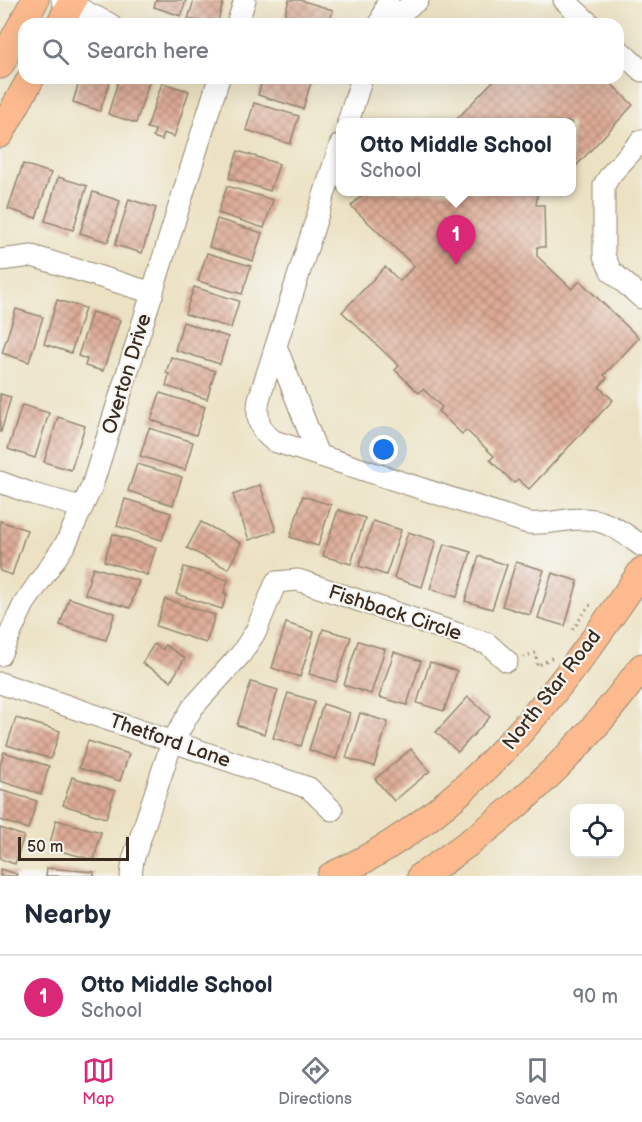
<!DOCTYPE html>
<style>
:root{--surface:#fff;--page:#f6f6f7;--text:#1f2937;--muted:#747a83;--line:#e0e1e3;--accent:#db2777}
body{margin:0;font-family:"Balsamiq Sans",sans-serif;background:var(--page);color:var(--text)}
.controls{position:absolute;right:18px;bottom:18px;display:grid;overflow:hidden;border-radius:12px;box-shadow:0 6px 24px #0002}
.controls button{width:54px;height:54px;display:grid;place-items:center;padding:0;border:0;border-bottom:2px solid var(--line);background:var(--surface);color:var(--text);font:30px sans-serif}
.scale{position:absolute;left:18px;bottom:15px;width:111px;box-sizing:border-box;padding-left:6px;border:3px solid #3b2a1e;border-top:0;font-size:16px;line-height:21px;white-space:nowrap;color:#3b2a1e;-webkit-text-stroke:4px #f6f6f2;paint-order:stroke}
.you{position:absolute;left:384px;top:450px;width:21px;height:21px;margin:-15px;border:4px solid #fff;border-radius:50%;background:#1a73e8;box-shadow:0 0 0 9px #1a73e833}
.badge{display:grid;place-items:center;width:39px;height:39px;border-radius:50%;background:var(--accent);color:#fff;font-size:20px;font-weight:700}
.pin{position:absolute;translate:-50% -50px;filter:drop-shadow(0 2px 3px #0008)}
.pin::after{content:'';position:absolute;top:32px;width:21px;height:18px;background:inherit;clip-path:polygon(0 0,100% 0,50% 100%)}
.popup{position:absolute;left:336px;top:118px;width:240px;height:78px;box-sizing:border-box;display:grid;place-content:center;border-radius:12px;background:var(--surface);filter:drop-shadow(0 2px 4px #0005);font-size:20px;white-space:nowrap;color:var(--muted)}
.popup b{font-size:22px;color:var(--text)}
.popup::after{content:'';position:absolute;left:50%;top:100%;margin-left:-12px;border:12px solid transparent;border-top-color:var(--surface)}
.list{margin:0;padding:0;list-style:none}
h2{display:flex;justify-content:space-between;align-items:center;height:78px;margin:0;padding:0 24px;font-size:26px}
h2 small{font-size:20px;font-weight:400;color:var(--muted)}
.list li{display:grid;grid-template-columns:39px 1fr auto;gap:18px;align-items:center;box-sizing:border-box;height:84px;padding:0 24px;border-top:2px solid var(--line)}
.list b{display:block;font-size:22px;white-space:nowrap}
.list p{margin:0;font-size:20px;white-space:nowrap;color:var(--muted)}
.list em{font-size:20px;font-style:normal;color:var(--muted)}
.icon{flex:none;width:33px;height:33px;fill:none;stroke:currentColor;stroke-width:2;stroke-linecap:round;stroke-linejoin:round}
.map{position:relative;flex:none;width:642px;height:876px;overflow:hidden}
.search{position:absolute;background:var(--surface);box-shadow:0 6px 24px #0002;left:18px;right:18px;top:18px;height:66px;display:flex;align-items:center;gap:15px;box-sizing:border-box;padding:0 21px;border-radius:18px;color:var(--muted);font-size:22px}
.sheet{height:162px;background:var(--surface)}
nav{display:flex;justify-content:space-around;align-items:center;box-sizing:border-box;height:84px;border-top:2px solid var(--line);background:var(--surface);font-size:16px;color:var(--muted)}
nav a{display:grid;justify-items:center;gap:3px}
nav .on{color:var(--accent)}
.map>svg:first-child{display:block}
</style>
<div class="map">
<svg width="642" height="876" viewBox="0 0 642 876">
<defs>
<pattern id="building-cross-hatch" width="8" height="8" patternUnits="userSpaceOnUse" patternTransform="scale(1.5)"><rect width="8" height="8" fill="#ddab95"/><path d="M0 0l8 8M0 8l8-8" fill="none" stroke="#b48b79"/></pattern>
</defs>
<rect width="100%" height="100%" fill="#f6f6f2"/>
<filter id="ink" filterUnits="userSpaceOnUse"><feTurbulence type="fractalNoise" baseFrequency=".0167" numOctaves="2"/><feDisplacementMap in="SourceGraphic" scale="12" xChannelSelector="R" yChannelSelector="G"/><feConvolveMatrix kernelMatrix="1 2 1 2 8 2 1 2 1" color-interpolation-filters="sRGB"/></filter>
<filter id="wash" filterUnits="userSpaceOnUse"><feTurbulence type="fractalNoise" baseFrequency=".008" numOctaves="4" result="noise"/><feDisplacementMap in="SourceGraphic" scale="24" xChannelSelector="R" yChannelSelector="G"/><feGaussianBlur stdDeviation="1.35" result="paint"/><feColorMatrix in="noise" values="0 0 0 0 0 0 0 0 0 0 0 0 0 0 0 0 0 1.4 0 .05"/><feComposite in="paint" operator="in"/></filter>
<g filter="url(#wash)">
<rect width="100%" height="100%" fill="#ece2c3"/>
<g id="blocks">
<!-- building -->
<g fill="url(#building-cross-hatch)">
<path d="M156 0H186L181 16 154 7Z"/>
<path d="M194 0H224L217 24 188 19Z"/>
<path d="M289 0H300L333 10 329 24H282Z"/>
<path d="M80 78H111L100 111 73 102Z"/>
<path d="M119 78 150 79 136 123 108 114Z"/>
<path d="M263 78H299L311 82 303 109 258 95Z"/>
<path d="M496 78H605L633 105 575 167 572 163V122H454Z"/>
<path d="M162 83 189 91 174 137 164 133 162 140 153 137 155 130 147 128Z"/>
<path d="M254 103 299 116 290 144 246 130Z"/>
<path d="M238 151 279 164 270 191 229 178Z"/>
<path d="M23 164 51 173 36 218 8 209Z"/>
<path d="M58 177 87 186 73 230 45 221Z"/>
<path d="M227 186 273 200 264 228 218 213Z"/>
<path d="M93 192 120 201 108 242 80 233Z"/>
<path d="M365 192H538L536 205H544L545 247H537V256L572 289 580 281 639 338 604 375 607 378 599 387 613 400 529 489 518 479 514 483 490 460 494 456 466 430 462 434 438 411 442 407 423 389 419 393 395 370 399 366 342 312 385 267 400 281 414 266 351 206Z"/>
<path d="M129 199 156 208 142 253 115 245Z"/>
<path d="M217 219 262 233 253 261 209 247Z"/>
<path d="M207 253 251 266 242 294 198 281Z"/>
<path d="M194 287 239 301 231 328 185 314Z"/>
<path d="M57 300 85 308 71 353 44 344Z"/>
<path d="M16 309 43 317 29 362 2 353Z"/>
<path d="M92 312 120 320 103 371 85 366 87 359 78 356Z"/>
<path d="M183 322 228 337 220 364 175 350Z"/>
<path d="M171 357 215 371 207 399 166 386 169 374 166 373Z"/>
<path d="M160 393 205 407 196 435 151 420Z"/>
<path d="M0 394 11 397 1 432H0Z"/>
<path d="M22 405 49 413 35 458 8 449Z"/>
<path d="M58 417 85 426 71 470 44 462Z"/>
<path d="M149 428 193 442 185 470 140 456Z"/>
<path d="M137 464 182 477 173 505 128 491Z"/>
<path d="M260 485 276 531 249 540 233 495Z"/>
<path d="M303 496 331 505 318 546 290 537Z"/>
<path d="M125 499 171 513 162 540 117 526Z"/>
<path d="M338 510 365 518 351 564 323 556Z"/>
<path d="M0 521 27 530 12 575 0 571Z"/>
<path d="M373 521 401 530 386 575 359 566Z"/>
<path d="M201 522 241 543 228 569 187 548Z"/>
<path d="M408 532 436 541 422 587 394 578Z"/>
<path d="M113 534 156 548 147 575 104 561Z"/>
<path d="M444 544 471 552 457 597 430 589Z"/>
<path d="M479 556 507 565 492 609 465 601Z"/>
<path d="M516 562 544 570 530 615 502 606Z"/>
<path d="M93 567 139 581 130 608 85 594Z"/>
<path d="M184 567 228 580 224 593 227 594 222 609 176 594Z"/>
<path d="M552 573 578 581 565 626 538 618Z"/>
<path d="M69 598 115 613 106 640 60 625Z"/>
<path d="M165 599 215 615 206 643 156 626Z"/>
<path d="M286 623 314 632 300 677 272 668Z"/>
<path d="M323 629 351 637 336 682 309 674Z"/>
<path d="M358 641 385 649 371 694 344 685Z"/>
<path d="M154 644 163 650 165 645 185 658 171 681 142 663Z"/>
<path d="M394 652 421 661 407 705 379 697Z"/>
<path d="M430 662 457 671 444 711 417 703Z"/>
<path d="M251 682 278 690 264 734 237 725Z"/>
<path d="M288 693 315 701 301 746 273 738Z"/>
<path d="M468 697 490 717 458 752 436 732Z"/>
<path d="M323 704 350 713 336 759 309 750Z"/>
<path d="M360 713 388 722 374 766 346 758Z"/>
<path d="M16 718 60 731 51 759 7 745Z"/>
<path d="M88 741 129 754 120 781 79 768Z"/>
<path d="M411 749 430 771 394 801 375 779Z"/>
<path d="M4 752 49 766 41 794 0 781V765Z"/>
<path d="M72 777 115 791 106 818 63 805Z"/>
<path d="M0 790 37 801 28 829 0 820Z"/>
<path d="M56 820 101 832 94 860 49 848Z"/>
<path d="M0 828 24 836 15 864 0 859Z"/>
<path d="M47 868 94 872V876H46Z"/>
<path d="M0 869 17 874 16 876H0Z"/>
</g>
</g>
</g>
<g filter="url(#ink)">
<use href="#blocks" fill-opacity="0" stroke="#948670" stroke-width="1.5"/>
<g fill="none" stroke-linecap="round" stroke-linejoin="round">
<defs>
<g id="minor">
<path d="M62 0 110 24"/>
<path d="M564 0 590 24"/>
<path d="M237 24 245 0"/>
<path d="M380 24 388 0"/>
<path d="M385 24 418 0"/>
<path d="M618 49 642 71"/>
<path d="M348 122 362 78"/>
<path d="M642 140 611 174 604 185V256L611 271 642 298"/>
<path d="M340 145 259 399C256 417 258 430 274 441L528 523C547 525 563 519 581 519 605 518 624 533 642 546"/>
<path d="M0 260 32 256 153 293"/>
<path d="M276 346 318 455"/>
<path d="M0 482 33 494 81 507"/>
<path d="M0 655 24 604 66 543 92 486 219 78"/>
<path d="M0 683 309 788 332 810"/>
<path d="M131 876 133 860 172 742 193 707 241 654 256 631 276 582 298 580 488 644 507 661"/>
</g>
<g id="major">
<path d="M60 24 73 0"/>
<path d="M0 65 35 0"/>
<path d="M0 134 31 78"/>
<path d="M331 876C469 815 559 692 642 571"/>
<path d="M421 876C437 867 451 855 466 845 534 796 593 734 642 667"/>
</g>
</defs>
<!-- minor casing -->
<use href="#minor" stroke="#948670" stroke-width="23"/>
<!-- major casing -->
<use href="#major" stroke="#948670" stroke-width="29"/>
<!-- path -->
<g stroke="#948670" stroke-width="3" stroke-dasharray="1.5 4.5" stroke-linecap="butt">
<path d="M573 630 589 605 594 607"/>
<path d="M523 657 536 653 537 666 555 656"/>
</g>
<!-- minor -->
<use href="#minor" stroke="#fff" stroke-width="21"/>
<!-- major -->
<use href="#major" stroke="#fcba8e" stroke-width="27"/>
</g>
</g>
<g text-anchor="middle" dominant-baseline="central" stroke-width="4.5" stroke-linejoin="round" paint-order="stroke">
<!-- street labels -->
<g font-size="20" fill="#3b2a1e" stroke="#f6f6f2">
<text transform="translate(127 374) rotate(-73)">Overton Drive</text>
<text transform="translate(395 613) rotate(18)">Fishback Circle</text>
<text transform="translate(552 690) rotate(-52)">North Star Road</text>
<text transform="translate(170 741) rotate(19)">Thetford Lane</text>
</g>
</g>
</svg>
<div class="controls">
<button><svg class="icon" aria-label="locate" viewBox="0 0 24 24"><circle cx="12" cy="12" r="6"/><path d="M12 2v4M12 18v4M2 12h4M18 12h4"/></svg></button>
</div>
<div class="scale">50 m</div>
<div class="you"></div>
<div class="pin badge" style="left:456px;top:265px">1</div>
<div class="popup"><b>Otto Middle School</b>School</div>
<div class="search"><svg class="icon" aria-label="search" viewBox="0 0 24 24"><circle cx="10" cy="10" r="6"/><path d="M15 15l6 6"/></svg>Search here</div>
</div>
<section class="sheet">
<h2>Nearby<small></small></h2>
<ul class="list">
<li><span class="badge">1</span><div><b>Otto Middle School</b><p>School</p></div><em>90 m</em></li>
</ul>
</section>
<nav>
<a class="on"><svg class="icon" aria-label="map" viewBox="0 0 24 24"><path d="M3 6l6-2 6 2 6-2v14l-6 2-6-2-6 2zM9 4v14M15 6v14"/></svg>Map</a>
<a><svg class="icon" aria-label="directions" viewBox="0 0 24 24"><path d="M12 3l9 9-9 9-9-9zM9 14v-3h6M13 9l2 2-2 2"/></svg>Directions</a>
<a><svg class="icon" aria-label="saved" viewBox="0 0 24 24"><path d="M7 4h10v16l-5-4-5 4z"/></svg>Saved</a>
</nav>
